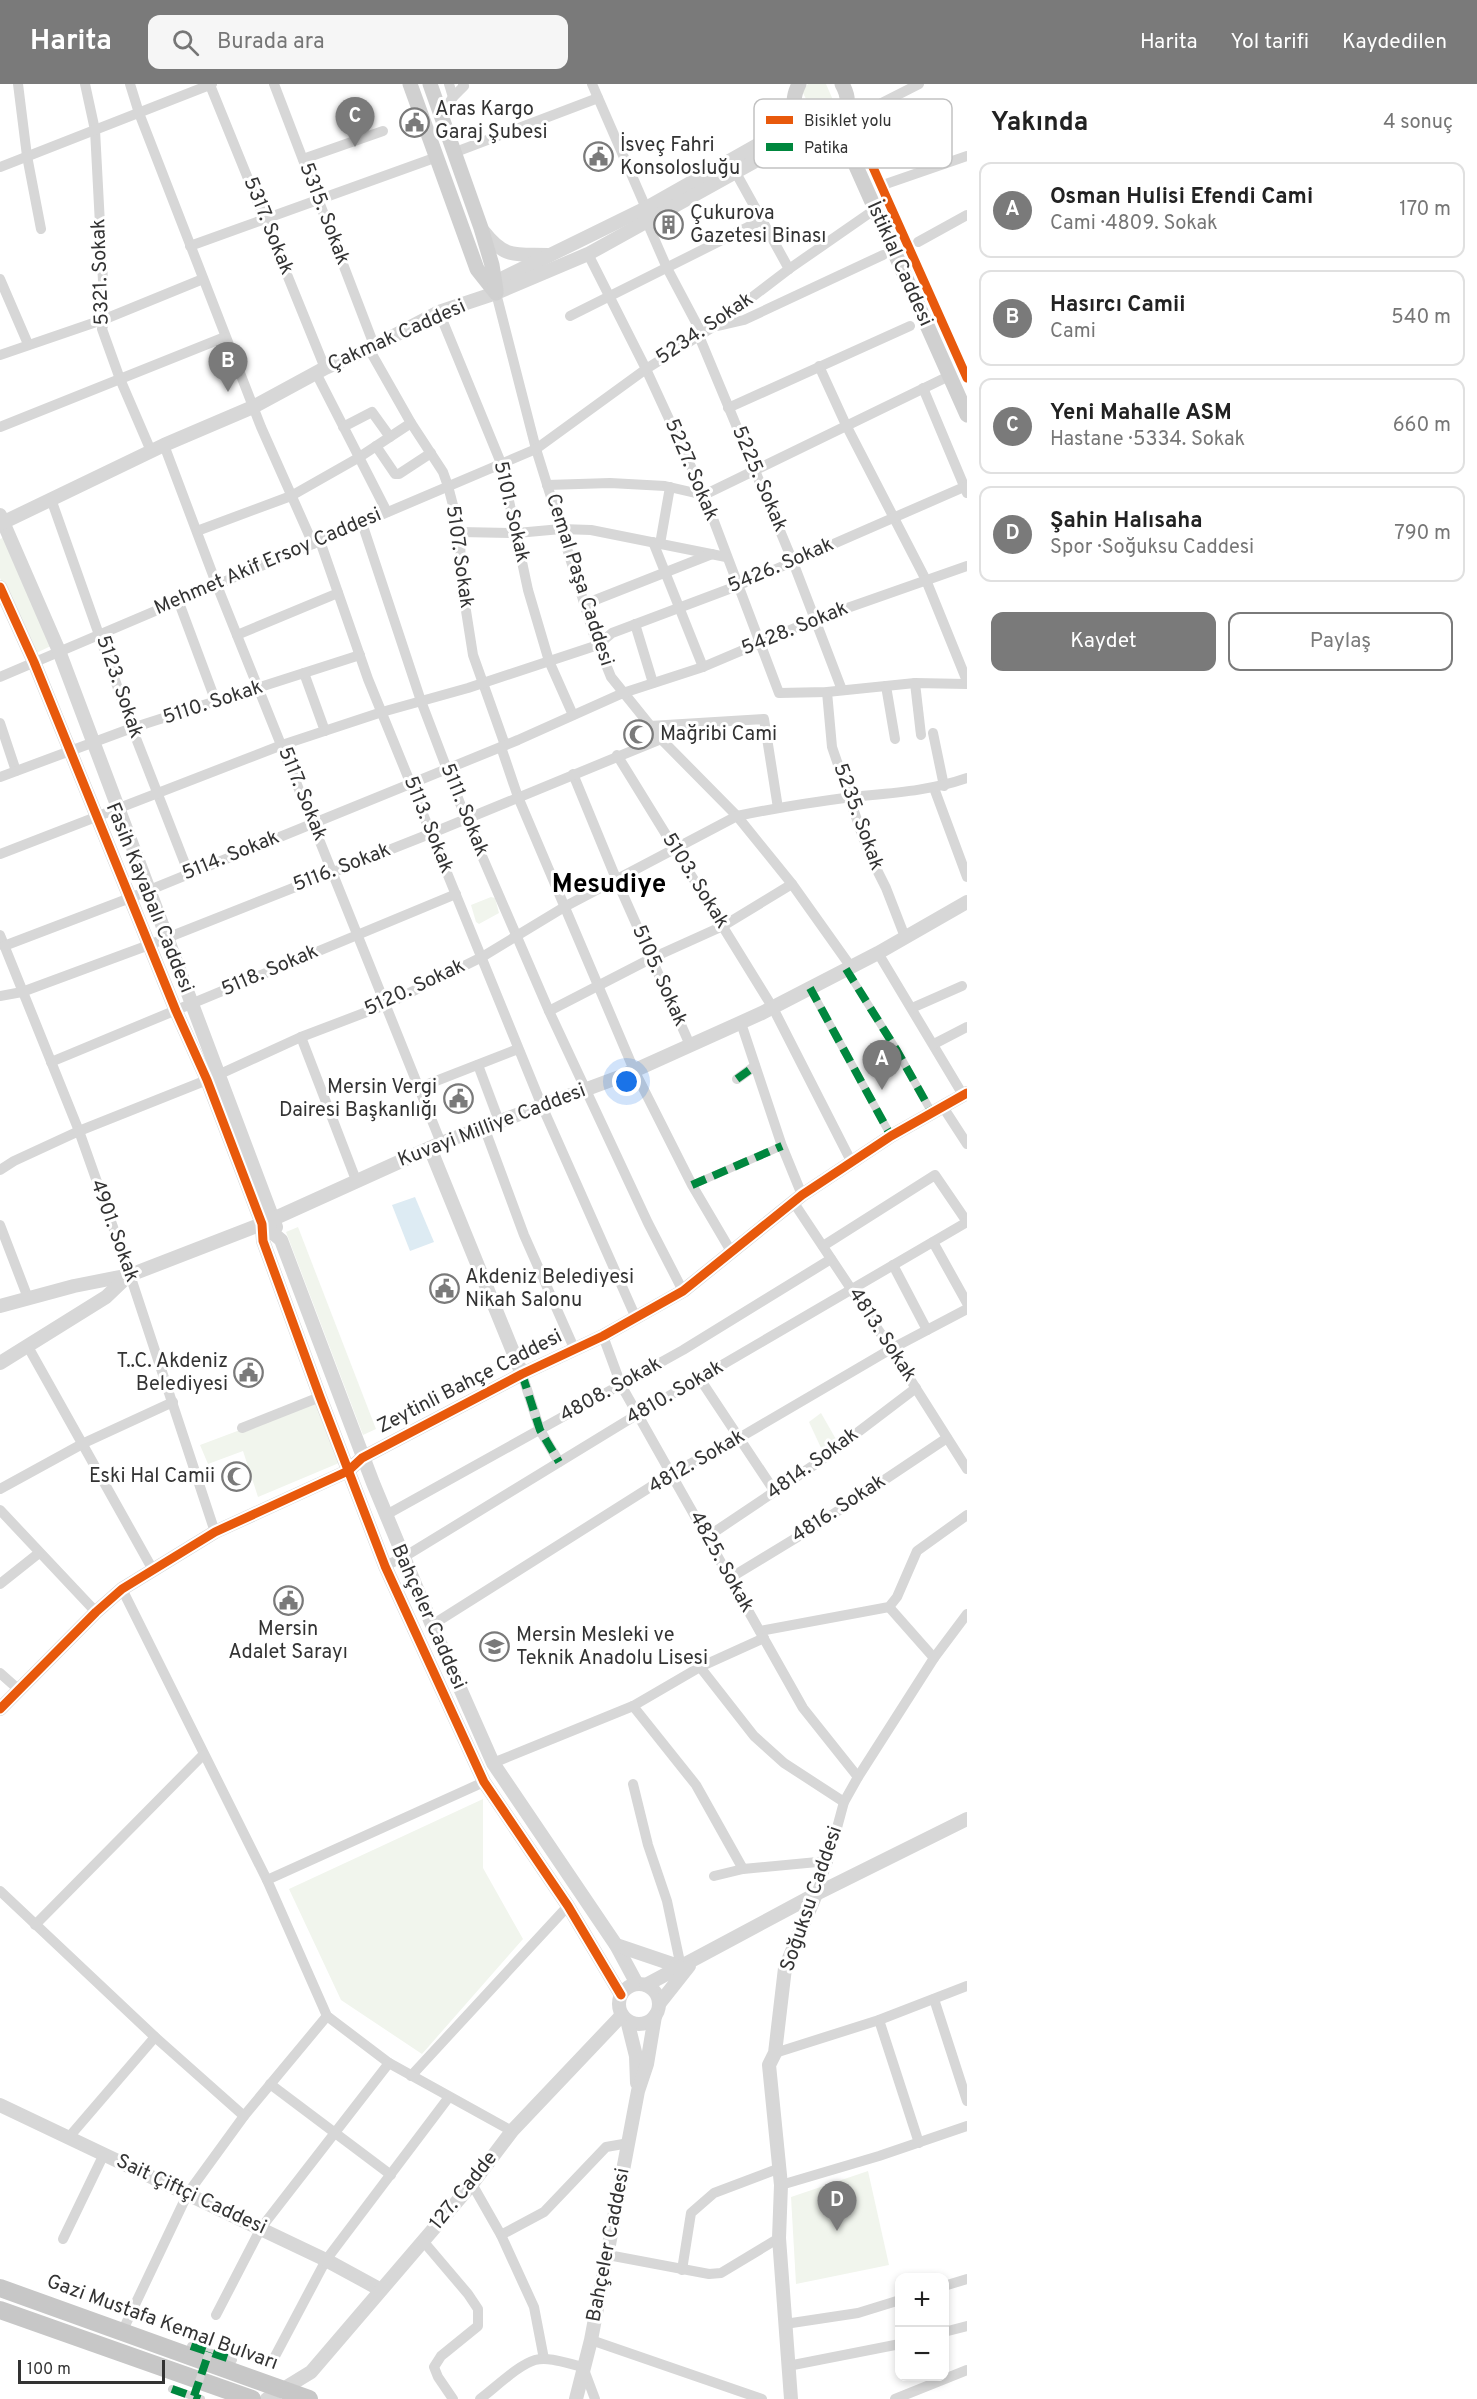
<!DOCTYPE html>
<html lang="tr">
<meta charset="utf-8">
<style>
:root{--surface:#fff;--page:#f6f6f6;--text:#222;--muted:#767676;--line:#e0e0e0;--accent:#7a7a7a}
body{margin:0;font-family:Overpass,sans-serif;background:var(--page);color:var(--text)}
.controls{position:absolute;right:18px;bottom:18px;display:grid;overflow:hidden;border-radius:12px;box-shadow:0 3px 9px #0003}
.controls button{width:54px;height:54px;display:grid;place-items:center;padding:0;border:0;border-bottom:2px solid var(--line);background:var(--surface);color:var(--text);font:30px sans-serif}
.scale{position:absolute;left:18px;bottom:15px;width:147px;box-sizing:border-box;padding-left:6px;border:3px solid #333;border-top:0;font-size:16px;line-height:21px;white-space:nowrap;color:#333;-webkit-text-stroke:4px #fff;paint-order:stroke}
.you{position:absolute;left:627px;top:998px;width:21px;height:21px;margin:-15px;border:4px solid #fff;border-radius:50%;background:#1a73e8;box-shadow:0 0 0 9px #1a73e833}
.badge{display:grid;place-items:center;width:39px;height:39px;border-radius:50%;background:var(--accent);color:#fff;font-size:20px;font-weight:700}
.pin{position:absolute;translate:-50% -50px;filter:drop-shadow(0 2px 3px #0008)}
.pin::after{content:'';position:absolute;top:32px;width:21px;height:18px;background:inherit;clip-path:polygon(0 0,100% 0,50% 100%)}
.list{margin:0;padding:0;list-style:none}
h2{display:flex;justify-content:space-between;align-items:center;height:78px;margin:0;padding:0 24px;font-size:26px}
h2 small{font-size:20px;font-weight:400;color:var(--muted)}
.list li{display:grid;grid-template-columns:39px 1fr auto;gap:18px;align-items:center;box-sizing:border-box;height:96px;margin:0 12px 12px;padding:0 12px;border:2px solid var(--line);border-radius:12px}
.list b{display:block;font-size:22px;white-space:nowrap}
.list p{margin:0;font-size:20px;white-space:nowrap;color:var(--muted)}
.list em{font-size:20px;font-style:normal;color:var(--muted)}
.actions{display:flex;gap:12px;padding:18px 24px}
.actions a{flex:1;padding:14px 0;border:2px solid var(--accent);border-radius:12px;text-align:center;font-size:21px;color:var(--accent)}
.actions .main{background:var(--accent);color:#fff}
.icon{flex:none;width:33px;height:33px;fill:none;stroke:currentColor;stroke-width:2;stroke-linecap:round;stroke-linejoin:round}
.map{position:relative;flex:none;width:967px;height:2315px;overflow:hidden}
header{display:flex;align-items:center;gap:36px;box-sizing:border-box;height:84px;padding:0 30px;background:var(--accent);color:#fff}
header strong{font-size:28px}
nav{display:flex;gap:33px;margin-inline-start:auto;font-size:21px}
.search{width:420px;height:54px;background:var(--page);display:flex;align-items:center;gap:15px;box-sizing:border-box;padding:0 21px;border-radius:12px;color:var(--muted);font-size:22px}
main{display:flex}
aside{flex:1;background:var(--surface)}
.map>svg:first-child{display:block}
</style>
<header>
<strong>Harita</strong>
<div class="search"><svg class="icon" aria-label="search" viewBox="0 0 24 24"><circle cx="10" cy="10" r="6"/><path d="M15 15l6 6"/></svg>Burada ara</div>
<nav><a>Harita</a><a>Yol tarifi</a><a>Kaydedilen</a></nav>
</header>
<main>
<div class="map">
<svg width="967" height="2315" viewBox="0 0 967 2315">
<rect width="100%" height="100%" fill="#fff"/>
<!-- green -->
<g fill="#f1f5ed">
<path d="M808 0H826L833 16 830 25 823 32 814 31 802 7Z"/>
<path d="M5 453 53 561 34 570 0 494V455Z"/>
<path d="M491 813 495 814 499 829 479 840 476 838 471 821Z"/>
<path d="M298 1143 376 1345 363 1351 286 1148Z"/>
<path d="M317 1317 339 1379 258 1413 243 1367 208 1380 200 1361Z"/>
<path d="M821 1329 837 1357 826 1367 822 1366 809 1338Z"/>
<path d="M483 1715V1784L523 1855 422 1970 341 1916 289 1805Z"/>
<path d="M868 2087 889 2181 796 2200 791 2113Z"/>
</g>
<!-- water -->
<path fill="#ddebf3" d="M415 1113 434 1158 410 1167 392 1121Z"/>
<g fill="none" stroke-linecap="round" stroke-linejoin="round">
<!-- pedestrian -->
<g stroke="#d7d7d7" stroke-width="8">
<path d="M846 885 896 965 932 1029"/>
<path d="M810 904 891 1052"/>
<path d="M692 1101 782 1062"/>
<path d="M191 2262 233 2276"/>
<path d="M172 2305 201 2315"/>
</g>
<!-- minor -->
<g stroke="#d7d7d7" stroke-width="10">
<path d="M18 0 27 72 41 145"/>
<path d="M85 0 95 46 105 235 102 245 120 295 151 367"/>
<path d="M130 0 139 29 261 343 313 460"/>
<path d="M274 0 374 261"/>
<path d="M449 0 453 13"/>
<path d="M592 0 646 124"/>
<path d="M210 1 325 284"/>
<path d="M842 29 864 28 919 0"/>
<path d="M441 32 453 13 464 2 463 0"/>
<path d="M453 69 598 14"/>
<path d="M303 75 383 47"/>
<path d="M0 83 212 0"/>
<path d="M736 89 789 185"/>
<path d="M880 102 967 72"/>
<path d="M647 138 667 184 702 250"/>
<path d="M918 158 967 131"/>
<path d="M190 162 437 73"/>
<path d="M588 170 646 285 704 411 779 609 827 608 915 599 967 600"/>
<path d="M0 195 28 260"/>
<path d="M496 209 536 365 594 551 611 593 661 655 737 732 792 800 851 883"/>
<path d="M439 228 501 379 528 506 549 577 573 631"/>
<path d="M570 232 762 136"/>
<path d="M718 242 744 236 883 171"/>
<path d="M699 252 793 478 842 606"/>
<path d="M369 265 411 339 443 388 448 402 460 448 461 495 473 571 505 661"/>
<path d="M0 271 105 235 203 195"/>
<path d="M819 282 846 341 926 496 967 597"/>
<path d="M963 285 967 283"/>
<path d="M316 289 387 428"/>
<path d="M923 304 967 409"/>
<path d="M728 324 910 242"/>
<path d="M0 343 225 253"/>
<path d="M343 343 372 328 390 353"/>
<path d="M164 361 216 499 441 1059"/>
<path d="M376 362 395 390H399L431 369"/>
<path d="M547 401 610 399 665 402 704 411 949 292"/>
<path d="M51 415 132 644 189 790"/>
<path d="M362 439 421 617 466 735 549 927 648 1139 683 1207"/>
<path d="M197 447 291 412 358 374 411 339"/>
<path d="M460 448 517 449 561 445 591 446 726 473"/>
<path d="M320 457 368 595 542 1022 636 1234"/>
<path d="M653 458 703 583"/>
<path d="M660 460 670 403"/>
<path d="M178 516 216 618"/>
<path d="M585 520 712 470"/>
<path d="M635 540 653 599"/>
<path d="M237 551 338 509"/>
<path d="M304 589 325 647"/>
<path d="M0 593 536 365 646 285 713 243 789 185 874 126"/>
<path d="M915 599 921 651"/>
<path d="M886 602 895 655"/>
<path d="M827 608 832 663 868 768 886 804 905 853"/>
<path d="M0 639 16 687"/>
<path d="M650 642 764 635 778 724"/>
<path d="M933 649 944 702"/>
<path d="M501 663 518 713 634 986 692 1101 732 1169"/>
<path d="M617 671 773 924 851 1077"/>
<path d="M573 690 617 797 690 961"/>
<path d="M0 693 132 644 360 571"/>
<path d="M934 704 967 793"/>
<path d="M0 770 282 661 382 628 468 604 598 561 612 549 737 502 964 403"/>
<path d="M0 851 79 1047 130 1191 215 1448"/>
<path d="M4 862 130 814 518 656 623 609 703 583 816 535 967 482"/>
<path d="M878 869 963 1011"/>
<path d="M0 912 22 908 149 861 432 749 661 655"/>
<path d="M912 924 962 902"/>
<path d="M549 927 652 874 723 842 792 800"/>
<path d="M741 939 782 1062 802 1111"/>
<path d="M301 953 356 1096"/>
<path d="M934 960 967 943"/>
<path d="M51 978 456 810"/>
<path d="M478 981 499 1037"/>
<path d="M737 995 755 982"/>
<path d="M418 1004 518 965"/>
<path d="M943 1023 967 1060"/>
<path d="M484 1043 524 1151 574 1264"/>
<path d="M0 1086 14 1077 79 1047 207 996 301 953 385 921 482 873 566 822 737 732C775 724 814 718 852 713 891 709 930 707 967 694"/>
<path d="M794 1119 891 1265 967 1385"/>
<path d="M0 1141 28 1214"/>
<path d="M933 1158 967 1219"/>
<path d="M823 1162 935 1091 967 1138"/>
<path d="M893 1181 927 1246"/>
<path d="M603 1252 621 1301 803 1624 858 1693"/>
<path d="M27 1261 153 1486"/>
<path d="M522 1290 540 1346 559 1378"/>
<path d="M700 1295 775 1408"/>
<path d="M242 1344 320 1313"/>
<path d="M0 1405 84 1359 173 1318"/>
<path d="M0 1426 96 1528"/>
<path d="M386 1431 683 1266 831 1175"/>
<path d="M707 1453 820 1377 916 1304"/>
<path d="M385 1482 404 1473 638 1330 967 1138"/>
<path d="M730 1494 814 1443 947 1354"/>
<path d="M0 1500 39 1469"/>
<path d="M122 1505 267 1796 327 1932 389 1979 512 2047"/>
<path d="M889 1523 934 1574"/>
<path d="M432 1541 671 1390 739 1354 891 1265 967 1225"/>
<path d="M760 1547 889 1523 897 1513 917 1467 967 1431"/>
<path d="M700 1583 754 1652 784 1679 844 1718"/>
<path d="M0 1589 18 1605"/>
<path d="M633 1622 696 1701 743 1785"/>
<path d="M493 1679 633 1622 700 1583 764 1554"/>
<path d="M633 1700 648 1761 667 1817 681 1883"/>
<path d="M714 1792 743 1785 828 1777"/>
<path d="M267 1796 484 1698"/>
<path d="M0 1807 155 1953 244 2032"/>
<path d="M816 1810 828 1777 844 1718 858 1693 934 1574 967 1530"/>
<path d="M35 1841 203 1671"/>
<path d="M934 1915 967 2017"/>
<path d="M879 1936 919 2059"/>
<path d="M775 1969 879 1936 967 1902"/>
<path d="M411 1992 568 1822"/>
<path d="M270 2000 391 2091"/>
<path d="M69 2053 155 1953"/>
<path d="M472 2100 501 2151 534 2223 544 2275"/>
<path d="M781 2101 879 2072 967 2042"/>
<path d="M501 2151 544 2128 606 2063 629 2059"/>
<path d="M63 2155 104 2070"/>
<path d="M423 2157 468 2210 478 2225V2242L441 2272 434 2283 438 2293 453 2315"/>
<path d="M608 2171 709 2190 721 2189 779 2154"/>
<path d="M682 2186 691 2129 714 2109 780 2084"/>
<path d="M944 2202 967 2195"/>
<path d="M216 2231 261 2144 389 1979"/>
<path d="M785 2240 858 2229 900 2216"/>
<path d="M122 2248 188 2109 244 2032 327 1932"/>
<path d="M944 2248 967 2242"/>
<path d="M591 2256 762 2315"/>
<path d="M273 2276 326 2176 449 2013"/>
<path d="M788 2282 900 2260"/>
<path d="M480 2315C495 2304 518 2281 535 2276 549 2272 569 2280 583 2283L595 2315"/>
<path d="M895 2315 967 2286"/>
</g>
<!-- tertiary -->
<g stroke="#d7d7d7" stroke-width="14">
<path d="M484 148C505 175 516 170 548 171"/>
<path d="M495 198 646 124 791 42 803 33"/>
<path d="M0 431 59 567 276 1143"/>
<path d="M0 440 164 361 253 323 325 284 369 265 439 228 496 209 588 170 822 40"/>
<path d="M0 503 34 578 176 927 207 996 262 1140 263 1157 320 1313 385 1482 484 1698 568 1822 621 1911"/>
<path d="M430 1064 522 1290"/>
<path d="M262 1140 281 1156 373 1399 432 1541 493 1679 616 1861 637 1900"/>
<path d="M0 1222 74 1202 130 1191 262 1140 441 1059 622 992 762 929 878 869 967 818"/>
<path d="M0 1279 106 1213 129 1191"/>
<path d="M0 1625 96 1528 122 1505 215 1448 348 1387 362 1374 522 1290 603 1252 683 1207 802 1111 891 1052 967 1009"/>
<path d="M616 1861 681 1883"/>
<circle cx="639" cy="1920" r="20"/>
<path d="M646 1901 816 1810 967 1735"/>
<path d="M659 1920 689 1882"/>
<path d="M627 1936 636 1972 637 1999"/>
<path d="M0 2021 326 2176 381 2206"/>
<path d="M267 2315 311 2288 472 2100 512 2047 622 1931"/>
<path d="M576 2315 591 2256 638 2007 647 1980 655 1932"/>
<path d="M791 2315 779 2154 781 2101 769 1981 775 1969 785 1884 816 1810"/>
</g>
<!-- secondary -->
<g stroke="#d0d0d0" stroke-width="15">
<path d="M410 0 477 185 496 209"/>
<path d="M430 0 481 144 492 181 496 206"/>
<path d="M799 0C772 54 870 49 842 0"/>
<path d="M822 40 839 44 967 331"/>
</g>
<!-- trunk -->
<g stroke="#c7c7c7" stroke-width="18">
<path d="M0 2204 309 2315"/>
<path d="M0 2226 252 2315"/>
</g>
<!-- pedestrian-bridge -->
<path stroke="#d7d7d7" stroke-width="8" d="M194 2312 209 2268"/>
<!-- quiet -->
<g stroke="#00873e" stroke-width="8" stroke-dasharray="15 8" stroke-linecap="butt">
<path d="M846 885 896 965 932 1029"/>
<path d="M810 904 891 1052"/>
<path d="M737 995 755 982"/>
<path d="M692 1101 782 1062"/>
<path d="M522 1290 540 1346 559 1378"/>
<path d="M191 2262 233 2276"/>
<path d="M172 2305 200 2315"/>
<path d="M194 2312 209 2268"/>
</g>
<defs>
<g id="cycleway">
<path d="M842 29 851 34 967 294"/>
<path d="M0 503 34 578 176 927 207 996 262 1140 263 1157 320 1313 385 1482 484 1698 568 1822 621 1911"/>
<path d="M0 1625 96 1528 122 1505 215 1448 348 1387 362 1374 522 1290 603 1252 683 1207 802 1111 891 1052 967 1009"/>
</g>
</defs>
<!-- cycleway casing -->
<use href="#cycleway" stroke="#fff" stroke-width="13"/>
<!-- cycleway -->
<use href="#cycleway" stroke="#e8590c" stroke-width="9"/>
</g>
<!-- icons -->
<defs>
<symbol id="civic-ring" viewBox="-11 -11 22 22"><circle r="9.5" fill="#fff" stroke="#7a7a7a" stroke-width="1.5"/><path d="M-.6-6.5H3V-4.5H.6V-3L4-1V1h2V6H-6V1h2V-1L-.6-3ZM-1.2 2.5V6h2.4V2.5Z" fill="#7a7a7a"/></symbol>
<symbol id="building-ring" viewBox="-11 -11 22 22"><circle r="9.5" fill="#fff" stroke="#7a7a7a" stroke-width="1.5"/><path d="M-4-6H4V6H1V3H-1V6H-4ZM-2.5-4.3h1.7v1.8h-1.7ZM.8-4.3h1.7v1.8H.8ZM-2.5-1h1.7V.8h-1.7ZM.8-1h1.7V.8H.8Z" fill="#7a7a7a"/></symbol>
<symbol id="mosque-ring" viewBox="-11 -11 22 22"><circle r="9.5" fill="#fff" stroke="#7a7a7a" stroke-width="1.5"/><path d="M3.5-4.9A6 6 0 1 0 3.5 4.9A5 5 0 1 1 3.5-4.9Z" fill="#7a7a7a"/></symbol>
<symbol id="school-ring" viewBox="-11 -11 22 22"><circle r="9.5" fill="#fff" stroke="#7a7a7a" stroke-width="1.5"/><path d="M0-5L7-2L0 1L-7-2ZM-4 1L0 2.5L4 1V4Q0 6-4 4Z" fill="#7a7a7a"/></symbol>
</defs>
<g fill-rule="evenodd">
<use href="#civic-ring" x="398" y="22" width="33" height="33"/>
<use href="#civic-ring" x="582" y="56" width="33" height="33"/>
<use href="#building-ring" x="652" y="124" width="33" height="33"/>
<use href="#mosque-ring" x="622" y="634" width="33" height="33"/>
<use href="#civic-ring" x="442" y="998" width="33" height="33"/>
<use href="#civic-ring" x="428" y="1188" width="33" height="33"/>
<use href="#civic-ring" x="232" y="1272" width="33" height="33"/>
<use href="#mosque-ring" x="220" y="1376" width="33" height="33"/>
<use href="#civic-ring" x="272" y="1500" width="33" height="33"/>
<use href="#school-ring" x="478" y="1546" width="33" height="33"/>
</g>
<g text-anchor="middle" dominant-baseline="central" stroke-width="6" stroke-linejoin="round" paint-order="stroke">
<!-- poi labels -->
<g font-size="20" fill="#333" stroke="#fff" text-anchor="start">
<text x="435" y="26">Aras Kargo<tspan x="435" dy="23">Garaj Şubesi</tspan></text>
<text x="620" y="62">İsveç Fahri<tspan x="620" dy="23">Konsolosluğu</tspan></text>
<text x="690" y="130">Çukurova<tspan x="690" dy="23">Gazetesi Binası</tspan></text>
<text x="660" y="651">Mağribi Cami</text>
<text x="437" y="1004" text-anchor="end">Mersin Vergi<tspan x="437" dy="23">Dairesi Başkanlığı</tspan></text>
<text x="465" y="1194">Akdeniz Belediyesi<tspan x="465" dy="23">Nikah Salonu</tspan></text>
<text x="228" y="1278" text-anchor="end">T..C. Akdeniz<tspan x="228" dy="23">Belediyesi</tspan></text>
<text x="215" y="1393" text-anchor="end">Eski Hal Camii</text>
<text x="288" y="1546" text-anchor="middle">Mersin<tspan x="288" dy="23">Adalet Sarayı</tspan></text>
<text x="516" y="1552">Mersin Mesleki ve<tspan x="516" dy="23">Teknik Anadolu Lisesi</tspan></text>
</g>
<!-- street labels -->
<g font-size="20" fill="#333" stroke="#fff">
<text transform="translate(324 130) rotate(69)">5315. Sokak</text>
<text transform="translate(268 142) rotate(68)">5317. Sokak</text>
<text transform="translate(899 180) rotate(66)">İstiklal Caddesi</text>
<text transform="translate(101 188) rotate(-92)">5321. Sokak</text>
<text transform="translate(705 245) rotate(-34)">5234. Sokak</text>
<text transform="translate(397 252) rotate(-24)">Çakmak Caddesi</text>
<text transform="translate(691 386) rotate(67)">5227. Sokak</text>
<text transform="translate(759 395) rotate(67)">5225. Sokak</text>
<text transform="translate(511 428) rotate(77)">5101. Sokak</text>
<text transform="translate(459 473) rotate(82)">5107. Sokak</text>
<text transform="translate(268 478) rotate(-23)">Mehmet Akif Ersoy Caddesi</text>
<text transform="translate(781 482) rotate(-23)">5426. Sokak</text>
<text transform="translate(579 496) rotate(72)">Cemal Paşa Caddesi</text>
<text transform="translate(795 545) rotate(-22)">5428. Sokak</text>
<text transform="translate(119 603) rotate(71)">5123. Sokak</text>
<text transform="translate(213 619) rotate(-18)">5110. Sokak</text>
<text transform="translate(302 710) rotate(68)">5117. Sokak</text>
<text transform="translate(464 726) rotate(68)">5111. Sokak</text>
<text transform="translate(858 733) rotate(70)">5235. Sokak</text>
<text transform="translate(428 741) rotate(68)">5113. Sokak</text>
<text transform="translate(231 772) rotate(-22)">5114. Sokak</text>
<text transform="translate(342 784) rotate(-21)">5116. Sokak</text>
<text transform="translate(695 797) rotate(58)">5103. Sokak</text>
<text transform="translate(149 814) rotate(68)">Fasih Kayabalı Caddesi</text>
<text transform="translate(270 887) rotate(-23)">5118. Sokak</text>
<text transform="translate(659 892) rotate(66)">5105. Sokak</text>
<text transform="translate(415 904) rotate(-25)">5120. Sokak</text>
<text transform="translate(492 1042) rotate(-21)">Kuvayi Milliye Caddesi</text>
<text transform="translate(114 1147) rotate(70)">4901. Sokak</text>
<text transform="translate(882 1251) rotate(57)">4813. Sokak</text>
<text transform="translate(470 1298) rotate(-27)">Zeytinli Bahçe Caddesi</text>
<text transform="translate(611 1306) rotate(-29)">4808. Sokak</text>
<text transform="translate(675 1309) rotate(-30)">4810. Sokak</text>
<text transform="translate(697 1378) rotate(-30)">4812. Sokak</text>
<text transform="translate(813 1380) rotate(-36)">4814. Sokak</text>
<text transform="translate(839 1425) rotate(-33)">4816. Sokak</text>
<text transform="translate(721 1478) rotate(61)">4825. Sokak</text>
<text transform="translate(428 1533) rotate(66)">Bahçeler Caddesi</text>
<text transform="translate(812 1815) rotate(-71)">Soğuksu Caddesi</text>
<text transform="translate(464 2107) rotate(-51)">127. Cadde</text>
<text transform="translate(191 2111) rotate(25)">Sait Çiftçi Caddesi</text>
<text transform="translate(609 2161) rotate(-79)">Bahçeler Caddesi</text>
<text transform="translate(162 2239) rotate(20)">Gazi Mustafa Kemal Bulvarı</text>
</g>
<!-- district labels -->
<g font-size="26" font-weight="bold" fill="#000" stroke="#fff">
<text x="609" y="801">Mesudiye</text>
</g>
</g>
<!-- legend -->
<rect x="754" y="15" width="198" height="69" rx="9" fill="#fff" stroke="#c2c2c2" stroke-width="1.5"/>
<rect x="766" y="32" width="27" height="8" fill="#e8590c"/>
<rect x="766" y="59" width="27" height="8" fill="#00873e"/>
<g font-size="16" fill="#333">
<text x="804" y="42">Bisiklet yolu</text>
<text x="804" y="69">Patika</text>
</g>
</svg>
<div class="controls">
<button>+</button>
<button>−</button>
</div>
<div class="scale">100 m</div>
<div class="you"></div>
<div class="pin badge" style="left:882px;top:1006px">A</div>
<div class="pin badge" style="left:228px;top:308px">B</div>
<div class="pin badge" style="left:355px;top:63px">C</div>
<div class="pin badge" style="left:837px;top:2147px">D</div>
</div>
<aside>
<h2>Yakında<small>4 sonuç</small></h2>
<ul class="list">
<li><span class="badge">A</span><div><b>Osman Hulisi Efendi Cami</b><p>Cami · 4809. Sokak</p></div><em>170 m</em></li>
<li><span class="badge">B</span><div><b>Hasırcı Camii</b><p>Cami</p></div><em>540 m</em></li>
<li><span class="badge">C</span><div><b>Yeni Mahalle ASM</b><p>Hastane · 5334. Sokak</p></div><em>660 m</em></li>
<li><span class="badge">D</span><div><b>Şahin Halısaha</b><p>Spor · Soğuksu Caddesi</p></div><em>790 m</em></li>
</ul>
<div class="actions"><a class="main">Kaydet</a><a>Paylaş</a></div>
</aside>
</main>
